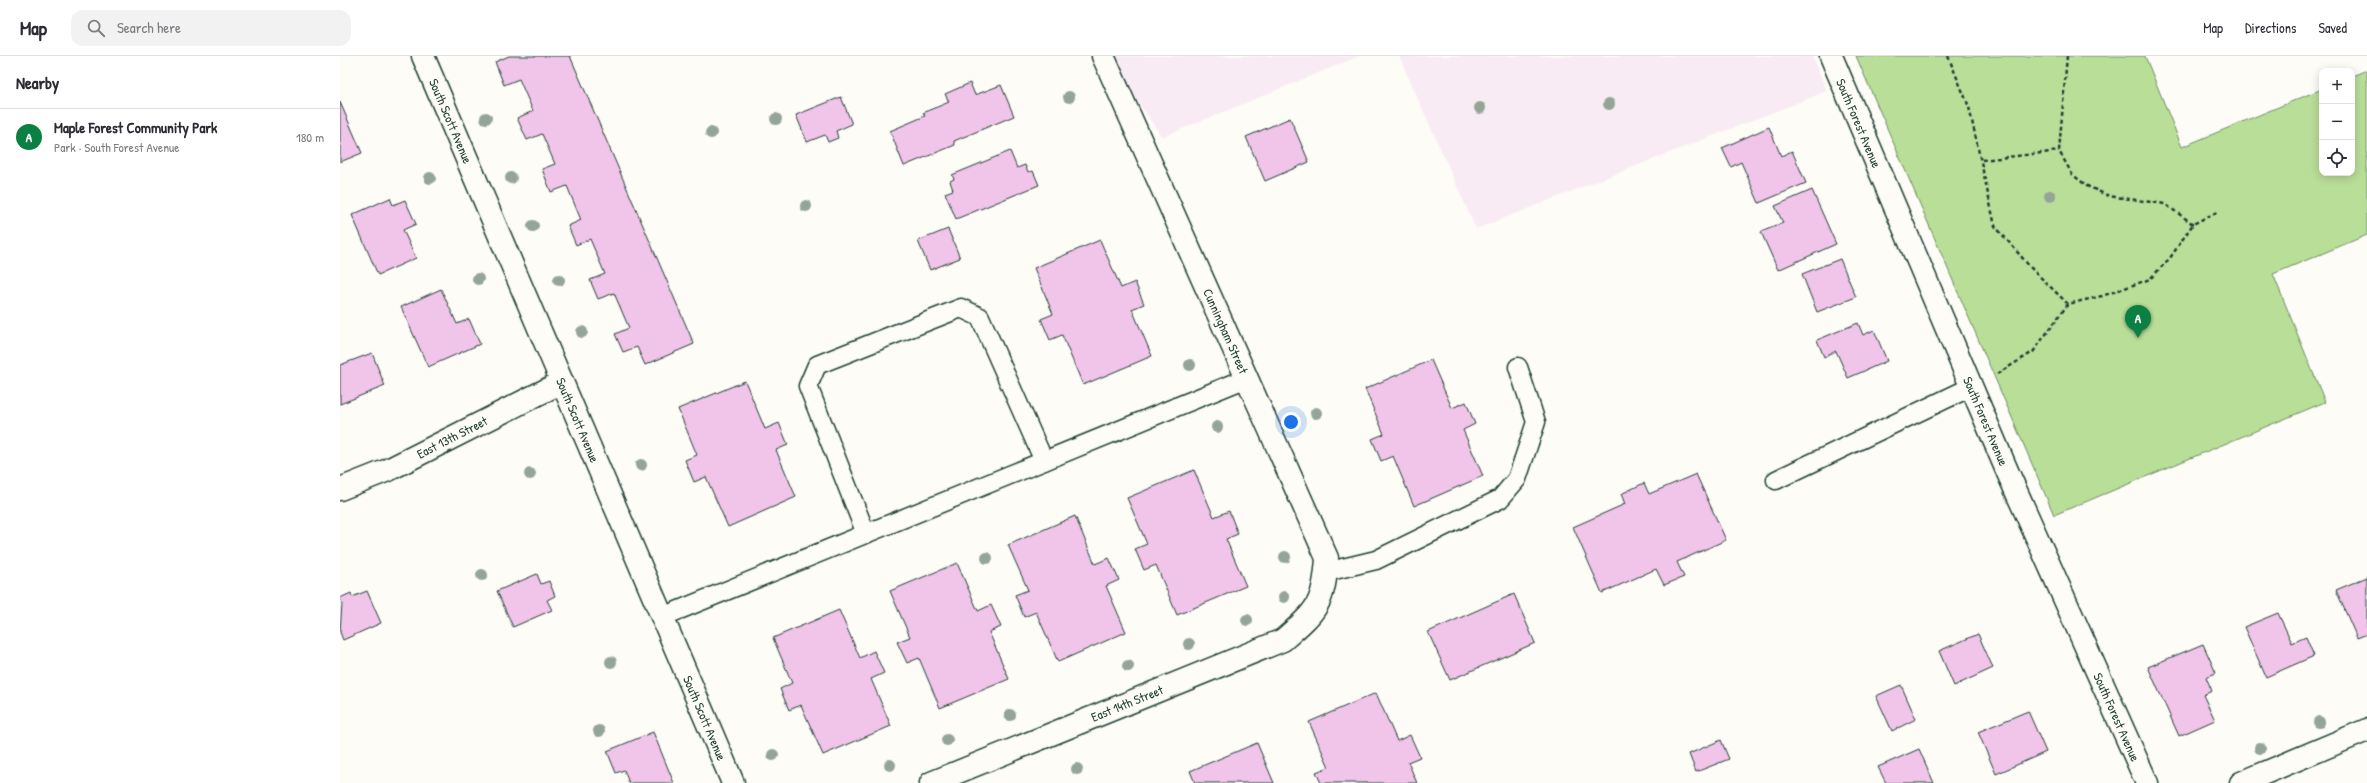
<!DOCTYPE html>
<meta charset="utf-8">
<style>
:root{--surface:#fff;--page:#f2f2f3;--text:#2b2b33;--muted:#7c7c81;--line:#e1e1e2;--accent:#0b8043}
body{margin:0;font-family:"Patrick Hand",sans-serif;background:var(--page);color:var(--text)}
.controls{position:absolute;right:12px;top:12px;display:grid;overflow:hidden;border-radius:8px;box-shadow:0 2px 10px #0003}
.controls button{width:36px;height:36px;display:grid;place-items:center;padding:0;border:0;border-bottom:1px solid var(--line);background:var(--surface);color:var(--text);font:20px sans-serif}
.you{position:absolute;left:951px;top:366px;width:14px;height:14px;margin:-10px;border:3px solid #fff;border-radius:50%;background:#1a73e8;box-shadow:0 0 0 6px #1a73e833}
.badge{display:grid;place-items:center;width:26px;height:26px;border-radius:50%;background:var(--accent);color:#fff;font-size:13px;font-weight:700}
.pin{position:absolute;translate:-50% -33px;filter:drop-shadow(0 1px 2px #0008)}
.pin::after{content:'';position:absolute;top:21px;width:14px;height:12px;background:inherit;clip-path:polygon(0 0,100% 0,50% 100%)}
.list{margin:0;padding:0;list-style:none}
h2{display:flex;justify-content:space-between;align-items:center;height:52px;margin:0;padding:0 16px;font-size:17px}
h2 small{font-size:13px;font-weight:400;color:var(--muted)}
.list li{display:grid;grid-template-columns:26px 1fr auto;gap:12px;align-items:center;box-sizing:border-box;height:56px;padding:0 16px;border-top:1px solid var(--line)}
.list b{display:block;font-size:15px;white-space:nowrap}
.list p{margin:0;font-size:13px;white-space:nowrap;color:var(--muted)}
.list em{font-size:13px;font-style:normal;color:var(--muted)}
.icon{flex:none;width:22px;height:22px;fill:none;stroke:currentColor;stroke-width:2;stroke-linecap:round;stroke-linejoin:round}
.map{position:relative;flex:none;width:2027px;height:727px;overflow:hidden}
header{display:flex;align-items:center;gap:24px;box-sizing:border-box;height:56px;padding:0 20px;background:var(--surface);border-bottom:1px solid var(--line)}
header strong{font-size:19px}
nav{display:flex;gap:22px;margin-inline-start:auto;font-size:14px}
.search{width:280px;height:36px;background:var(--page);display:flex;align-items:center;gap:10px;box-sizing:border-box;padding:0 14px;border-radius:12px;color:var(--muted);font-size:15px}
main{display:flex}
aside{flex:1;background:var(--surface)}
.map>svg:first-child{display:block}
</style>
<header>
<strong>Map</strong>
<div class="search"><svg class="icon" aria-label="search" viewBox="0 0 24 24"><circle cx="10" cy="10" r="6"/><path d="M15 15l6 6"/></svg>Search here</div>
<nav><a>Map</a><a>Directions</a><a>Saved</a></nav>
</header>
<main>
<aside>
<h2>Nearby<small></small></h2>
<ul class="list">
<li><span class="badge">A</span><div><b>Maple Forest Community Park</b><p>Park · South Forest Avenue</p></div><em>180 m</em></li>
</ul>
</aside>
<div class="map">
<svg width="2027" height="727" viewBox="0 0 2027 727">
<rect width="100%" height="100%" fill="#fdfcf7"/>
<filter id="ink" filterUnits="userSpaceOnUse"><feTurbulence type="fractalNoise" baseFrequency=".025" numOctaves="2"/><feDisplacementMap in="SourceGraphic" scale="8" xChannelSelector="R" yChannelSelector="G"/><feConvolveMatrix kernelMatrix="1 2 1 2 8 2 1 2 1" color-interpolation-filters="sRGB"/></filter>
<g filter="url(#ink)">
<!-- built -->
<g fill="#f9ebf3">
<path d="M774 0H1020L822 81 792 37Z"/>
<path d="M1059 0H1472L1487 35 1136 173Z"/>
</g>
<!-- green -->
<path fill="#b9de98" stroke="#6c8e66" d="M1516 0H1805L1842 91 1982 33V117H2012V20L2027 14V179L1933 218 1985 346 1714 459Z"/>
<!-- building -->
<g fill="#f1c4e9" stroke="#1f3d34">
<path d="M169 0H230L354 288 305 309 297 291 283 296 275 278 289 272 274 237 258 243 250 224 265 218 250 183 236 189 228 170 241 164 227 130 211 136 202 113 215 108 202 78 187 84 177 62 193 55 179 23 164 29 155 6Z"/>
<path d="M630 27 635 39 661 29 674 60 614 85 615 89 564 110 550 75 585 60 583 57 609 46 605 38Z"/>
<path d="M501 41 512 68 496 75 498 82 488 86 485 79 467 86 456 59Z"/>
<path d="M0 46 22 97 0 106Z"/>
<path d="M950 62 969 106 925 125 906 81Z"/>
<path d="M1429 71 1441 100 1452 95 1466 127 1419 147 1401 106 1391 111 1382 92Z"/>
<path d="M670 95 677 112 685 109 688 116 693 115 699 129 616 163 605 137 613 134 610 125 614 123 612 119Z"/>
<path d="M1472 134 1496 188 1438 214 1421 176 1443 167 1435 150Z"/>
<path d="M50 142 53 149 65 144 76 168 63 174 76 202 38 219 12 159Z"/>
<path d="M608 173 620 202 590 214 578 185Z"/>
<path d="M760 184 781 232 795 226 804 248 792 253 812 300 743 329 722 279 710 284 701 263 713 258 694 212Z"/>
<path d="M1500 203 1516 241 1477 256 1462 218Z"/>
<path d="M101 233 117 268 129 263 140 288 88 311 61 251Z"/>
<path d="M1518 267 1523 279 1534 274 1547 305 1508 322 1496 295 1484 301 1477 284Z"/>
<path d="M32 297 45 330 0 348V309Z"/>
<path d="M1091 304 1112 352 1126 346 1135 368 1123 374 1143 420 1074 450 1053 400 1041 405 1032 383 1044 378 1025 333Z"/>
<path d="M405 325 425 373 439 367 448 389 436 394 456 441 388 471 366 421 354 426 345 404 357 399 338 353Z"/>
<path d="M854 414 874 461 889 455 898 478 886 483 906 530 837 559 816 509 804 514 795 493 807 488 787 442Z"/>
<path d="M1356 418 1386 484 1337 506 1344 521 1324 529 1316 513 1262 537 1233 471 1285 448 1281 438 1304 427 1309 438Z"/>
<path d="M735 460 755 508 769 502 779 524 766 530 786 576 718 606 696 556 684 561 675 539 688 534 668 489Z"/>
<path d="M617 507 638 555 651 549 661 571 649 576 669 623 600 652 579 602 567 607 557 586 570 581 550 535Z"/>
<path d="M197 518 201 528 209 525 215 540 207 544 212 554 173 571 157 535Z"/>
<path d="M2027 521V578L2017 582 1996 534Z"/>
<path d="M27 535 41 567 3 584 0 576 2 547 0 542 11 537 12 541Z"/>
<path d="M1174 538 1195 587 1110 624 1088 576Z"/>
<path d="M499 554 520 602 534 595 544 617 531 623 551 670 483 699 461 649 449 654 440 633 452 627 433 582Z"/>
<path d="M1938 557 1952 587 1966 581 1974 600 1926 621 1904 571Z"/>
<path d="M1638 578 1653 612 1614 630 1599 595Z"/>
<path d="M1863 588 1876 617 1866 621 1872 635 1863 639 1875 664 1839 680 1808 611Z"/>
<path d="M1561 629 1576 663 1552 675 1536 640Z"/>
<path d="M1036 637 1057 685 1070 679 1080 701 1068 706 1077 727H981L976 716 989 711 969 666Z"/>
<path d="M1688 655 1706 696 1656 718 1638 676Z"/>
<path d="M313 676 334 727H289L284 714 276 717 267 695Z"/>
<path d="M1381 684 1389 703 1356 716 1349 698Z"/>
<path d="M917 687 934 727H855L850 715Z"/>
<path d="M1579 693 1594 727H1546L1538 711Z"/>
</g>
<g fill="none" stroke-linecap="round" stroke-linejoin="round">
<defs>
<g id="lane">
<path d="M1436 424 1631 331"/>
<path d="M526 478 468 330 477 309 621 252 640 261 704 405"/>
<path d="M986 516 1036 504 1160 443 1177 423 1196 366 1178 311"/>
<path d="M322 561 907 322"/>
</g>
<g id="street">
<path d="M83 0 393 727"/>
<path d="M1491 0 1668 417 1807 727"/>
<path d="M0 433 48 414 222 326"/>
<path d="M591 727 943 584C977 554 984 549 987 502L763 0"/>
<path d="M1901 727 2027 674"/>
</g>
</defs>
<!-- lane casing -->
<use href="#lane" stroke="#1f3d34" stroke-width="21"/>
<!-- street casing -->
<use href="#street" stroke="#1f3d34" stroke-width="25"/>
<!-- path -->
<g stroke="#1f3d34" stroke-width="2.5" stroke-dasharray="4 3" stroke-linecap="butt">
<path d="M1608 0 1629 51 1655 170 1691 212 1728 248"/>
<path d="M1727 0 1719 95 1732 118 1747 130 1769 140 1825 148 1853 168"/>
<path d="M1642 104 1719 95"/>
<path d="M1657 318 1693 296 1728 248 1762 240 1810 223 1830 202 1853 168 1879 155"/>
</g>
<!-- lane -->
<use href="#lane" stroke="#fdfcf7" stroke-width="18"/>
<!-- street -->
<use href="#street" stroke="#fdfcf7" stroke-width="22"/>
</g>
<!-- trees -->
<g fill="#94a597">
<circle cx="729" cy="41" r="6"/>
<circle cx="1269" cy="48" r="6"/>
<circle cx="1140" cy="52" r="6"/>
<circle cx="146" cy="62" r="6"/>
<circle cx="436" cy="63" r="6"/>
<circle cx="371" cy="77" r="6"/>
<circle cx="90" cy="122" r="6"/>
<circle cx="171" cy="122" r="6"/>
<circle cx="1710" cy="140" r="6"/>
<circle cx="466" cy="150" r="6"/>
<circle cx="193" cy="170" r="6"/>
<circle cx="138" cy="223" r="6"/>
<circle cx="219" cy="224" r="6"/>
<circle cx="242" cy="276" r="6"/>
<circle cx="850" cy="309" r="6"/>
<circle cx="976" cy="357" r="6"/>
<circle cx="877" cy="371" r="6"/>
<circle cx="301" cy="409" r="6"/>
<circle cx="190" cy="418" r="6"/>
<circle cx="945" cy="501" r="6"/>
<circle cx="647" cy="502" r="6"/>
<circle cx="142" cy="519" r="6"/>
<circle cx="944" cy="541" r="6"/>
<circle cx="907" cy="564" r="6"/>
<circle cx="849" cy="588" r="6"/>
<circle cx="271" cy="606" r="6"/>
<circle cx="788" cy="610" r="6"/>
<circle cx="670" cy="659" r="6"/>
<circle cx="1979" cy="666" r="6"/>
<circle cx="259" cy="675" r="6"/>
<circle cx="607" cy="684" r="6"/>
<circle cx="1920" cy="692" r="6"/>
<circle cx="433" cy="699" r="6"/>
<circle cx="550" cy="709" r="6"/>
<circle cx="737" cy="713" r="6"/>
</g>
</g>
<g text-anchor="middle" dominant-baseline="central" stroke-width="3.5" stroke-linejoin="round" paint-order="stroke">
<!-- street labels -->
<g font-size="13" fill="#1f3d34" stroke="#fdfcf7">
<text transform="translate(111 65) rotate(67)">South Scott Avenue</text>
<text transform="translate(1519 67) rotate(67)">South Forest Avenue</text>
<text transform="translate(886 275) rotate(66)">Cunningham Street</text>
<text transform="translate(238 364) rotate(67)">South Scott Avenue</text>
<text transform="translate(1646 365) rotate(67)">South Forest Avenue</text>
<text transform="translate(112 381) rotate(-27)">East 13th Street</text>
<text transform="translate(787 647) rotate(-22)">East 14th Street</text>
<text transform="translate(1777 661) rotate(66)">South Forest Avenue</text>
<text transform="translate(365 662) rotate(67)">South Scott Avenue</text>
</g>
</g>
</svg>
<div class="controls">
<button>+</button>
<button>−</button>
<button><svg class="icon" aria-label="locate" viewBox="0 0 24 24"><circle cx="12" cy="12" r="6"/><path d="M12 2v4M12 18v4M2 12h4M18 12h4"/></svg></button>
</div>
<div class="you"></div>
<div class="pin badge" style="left:1798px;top:282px">A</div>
</div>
</main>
